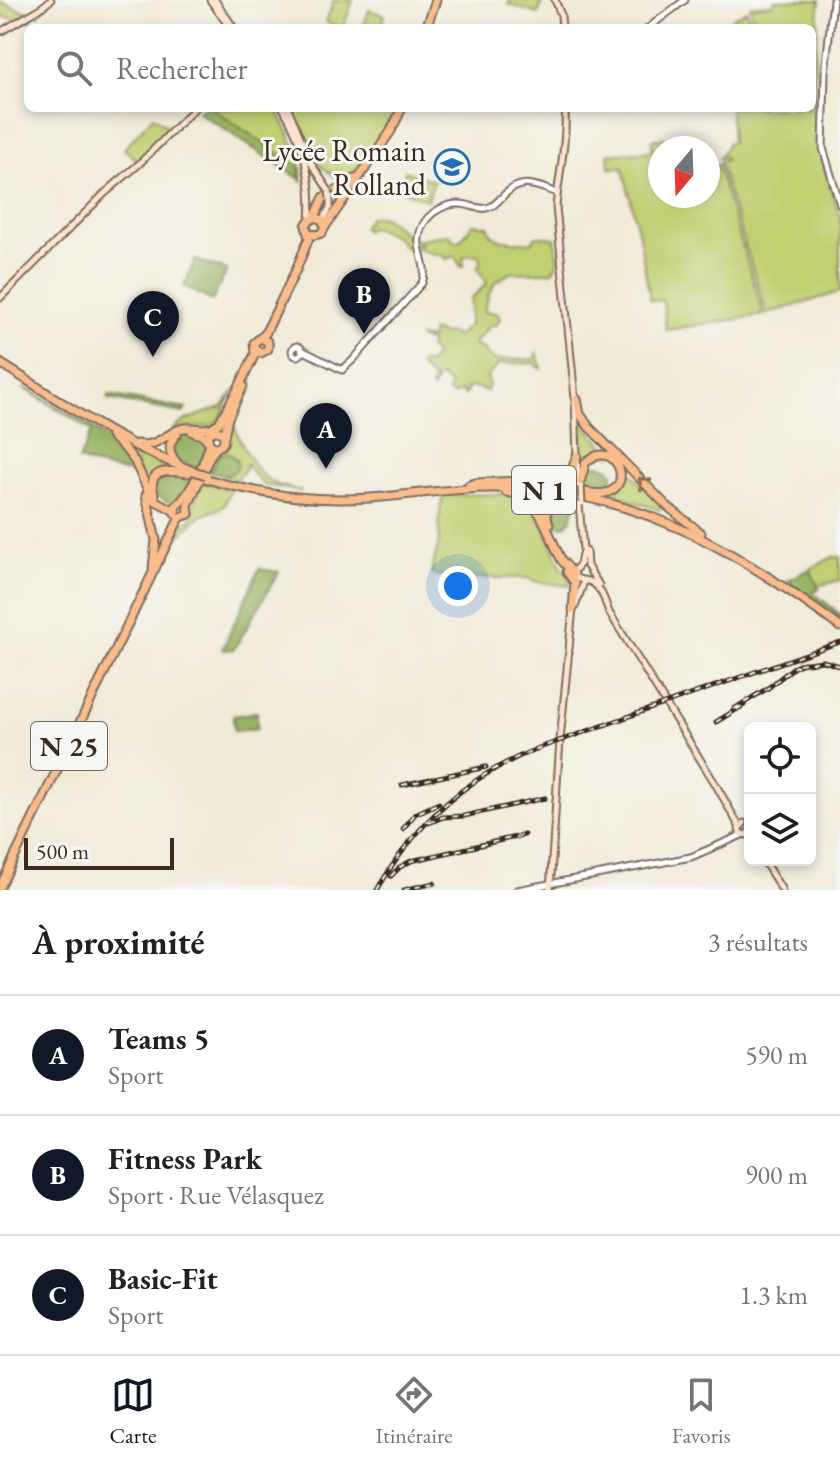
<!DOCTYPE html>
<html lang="fr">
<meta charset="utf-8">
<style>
:root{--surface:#fff;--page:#f6f6f6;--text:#202124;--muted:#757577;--line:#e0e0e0;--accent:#111827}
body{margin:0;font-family:"EB Garamond",serif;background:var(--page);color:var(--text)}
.controls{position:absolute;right:24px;bottom:24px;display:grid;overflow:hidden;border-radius:12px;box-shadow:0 4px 12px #0003}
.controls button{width:72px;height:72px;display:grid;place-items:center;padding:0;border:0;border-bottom:2px solid var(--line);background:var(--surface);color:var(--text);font:40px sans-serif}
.compass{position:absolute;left:648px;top:136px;width:72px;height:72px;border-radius:50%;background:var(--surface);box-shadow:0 4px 12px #0003;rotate:199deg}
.scale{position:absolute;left:24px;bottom:20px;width:150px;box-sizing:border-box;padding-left:8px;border:4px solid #3b2a1e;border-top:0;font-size:22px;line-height:28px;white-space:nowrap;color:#3b2a1e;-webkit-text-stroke:6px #f6f6f2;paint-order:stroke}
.you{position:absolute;left:458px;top:586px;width:28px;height:28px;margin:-20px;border:6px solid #fff;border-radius:50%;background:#1a73e8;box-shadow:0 0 0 12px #1a73e833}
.badge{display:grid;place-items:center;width:52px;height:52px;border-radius:50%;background:var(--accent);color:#fff;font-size:26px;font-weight:700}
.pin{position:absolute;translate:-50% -66px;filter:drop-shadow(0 2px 4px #0008)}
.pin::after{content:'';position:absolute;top:42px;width:28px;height:24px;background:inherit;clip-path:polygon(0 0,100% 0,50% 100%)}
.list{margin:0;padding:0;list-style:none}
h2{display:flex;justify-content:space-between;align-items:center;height:104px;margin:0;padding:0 32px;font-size:34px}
h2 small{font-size:26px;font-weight:400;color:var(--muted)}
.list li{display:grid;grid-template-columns:52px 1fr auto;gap:24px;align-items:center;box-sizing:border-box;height:120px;padding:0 32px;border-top:2px solid var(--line)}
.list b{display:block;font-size:30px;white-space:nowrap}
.list p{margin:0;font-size:26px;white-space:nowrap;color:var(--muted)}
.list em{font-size:26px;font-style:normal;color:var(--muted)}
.icon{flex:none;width:44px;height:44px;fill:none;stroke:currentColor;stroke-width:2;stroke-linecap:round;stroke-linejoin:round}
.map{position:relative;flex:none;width:840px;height:890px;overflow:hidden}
.search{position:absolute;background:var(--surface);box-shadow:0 4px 12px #0003;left:24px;right:24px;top:24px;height:88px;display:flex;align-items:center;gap:20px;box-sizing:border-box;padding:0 28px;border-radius:12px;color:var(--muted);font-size:30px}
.sheet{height:464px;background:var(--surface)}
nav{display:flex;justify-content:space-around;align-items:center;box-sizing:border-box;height:112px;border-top:2px solid var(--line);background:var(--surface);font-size:22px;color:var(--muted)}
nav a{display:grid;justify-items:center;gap:4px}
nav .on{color:var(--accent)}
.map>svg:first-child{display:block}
</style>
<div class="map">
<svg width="840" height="890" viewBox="0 0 840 890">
<rect width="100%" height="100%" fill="#f6f6f2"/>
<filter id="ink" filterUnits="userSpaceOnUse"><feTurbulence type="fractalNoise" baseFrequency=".0125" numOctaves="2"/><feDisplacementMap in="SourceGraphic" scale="16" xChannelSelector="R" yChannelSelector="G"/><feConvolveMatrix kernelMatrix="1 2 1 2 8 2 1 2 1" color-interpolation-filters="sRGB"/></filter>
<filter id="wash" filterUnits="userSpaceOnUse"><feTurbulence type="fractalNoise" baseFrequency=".006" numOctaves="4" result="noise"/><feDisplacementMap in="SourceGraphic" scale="32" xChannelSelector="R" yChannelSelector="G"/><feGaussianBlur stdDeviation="1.8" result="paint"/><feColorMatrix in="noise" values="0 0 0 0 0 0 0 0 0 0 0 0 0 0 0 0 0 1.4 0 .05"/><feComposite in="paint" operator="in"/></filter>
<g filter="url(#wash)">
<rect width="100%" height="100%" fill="#f1ead8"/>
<!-- green -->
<g fill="#c1cf72" stroke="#7e7c48" stroke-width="2">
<path d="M334 0H353L343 28 326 22Z"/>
<path d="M510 0H543L538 14 508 4Z"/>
<path d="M774 0H820C814 48 813 96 817 144L820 145 822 160 840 217V292L767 314 719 162 725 160V157L719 158 728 143 732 142 730 108H812V28H756L750 6 774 4Z"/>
<path d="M0 2 29 13C17 19 13 20 0 15Z"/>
<path d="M369 10 385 15 381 28H363Z"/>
<path d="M747 10 750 20 738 28H723L722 25 731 21V18Z"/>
<path d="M211 108H276C287 130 302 156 303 181L300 179 299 167Z"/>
<path d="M291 108H381L394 114 360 165 346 182C307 164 307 144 291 108Z"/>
<path d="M153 116 171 129 139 162 124 149Z"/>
<path d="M665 138 667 148H660V196H708V167L717 165 764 315 666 330 663 301 650 300 639 235 623 168H609L608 154 652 151V140Z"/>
<path d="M405 171 434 181 427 200 398 189Z"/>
<path d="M379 216C395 219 401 236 417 240V249L403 246C398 234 382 231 371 227L366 231 363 228 369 217Z"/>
<path d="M473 224 488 226 492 235 502 240 531 243 536 236 555 238 559 261 552 272 509 273C506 276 502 278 498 281 490 286 486 303 484 312L498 313 500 319 496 325H490L475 342V346L484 349V352L493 360 534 359 537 352 542 369 537 367 535 363 499 364 487 377 489 385 487 391 473 387 465 389 467 393 463 395 461 391 453 395 448 393 450 385 440 377 438 378 432 389 431 385 434 380C427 376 425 370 419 366L420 363H428L435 357V353L429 348 431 343 418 337 431 339V332L435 331 441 334 451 333 453 335H459L469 325 471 299 487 283 477 268 480 264V255H467L463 258 464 266 462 267 459 264 455 256 446 259 444 256 420 250V239L450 234 452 239 459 242Z"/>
<path d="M234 391 219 420 212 426 174 429 186 420 222 407Z"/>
<path d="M232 420C240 441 251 468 270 481 279 487 291 489 302 491L263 485 246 464 245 470 236 480 219 474 227 475 219 455 210 472H206L216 455 228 444 227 433Z"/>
<path d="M582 421 609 452 611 455 605 453 582 464 580 428Z"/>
<path d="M129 450 168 468 158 471 150 493Z"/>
<path d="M629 471 661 505 659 510 618 496 617 490 621 484 624 473Z"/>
<path d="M203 482 231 490 223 507 199 517 178 537 181 527 194 515V502Z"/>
<path d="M505 494C540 502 549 539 562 569L568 577 570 586 533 581 528 578H474L432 575 431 573 439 542 440 511 443 495Z"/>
<path d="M833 557H840V580L817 586 810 569Z"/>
</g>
<!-- forest -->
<g fill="#98b264" stroke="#6a6e41" stroke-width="2">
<path d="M202 108H211L299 167 300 179 198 112Z"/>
<path d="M195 260 227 270 212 301 184 286Z"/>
<path d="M25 389H28C55 404 129 443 135 474L109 469 79 460 92 431Z"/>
<path d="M109 395 186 409 183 413 108 399Z"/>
<path d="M186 433 202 437 208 445 197 469 176 460 171 444 179 434Z"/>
<path d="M226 452C241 457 242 473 225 475 221 475 215 473 210 472L219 455Z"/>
<path d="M595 465C609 465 616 469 612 483 602 488 596 488 586 486 584 476 586 469 595 465Z"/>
<path d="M167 472 191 477C189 483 187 492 183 496 174 507 161 502 154 492L156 479Z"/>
<path d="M558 502 575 503C573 517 571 533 551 523L549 511Z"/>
<path d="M259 569 279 572 234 649 222 650Z"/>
<path d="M810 569 819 589 812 592 840 614V619L787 581Z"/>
<path d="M257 712V728L234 731 233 716Z"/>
</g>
</g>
<g filter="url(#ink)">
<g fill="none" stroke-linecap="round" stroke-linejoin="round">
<defs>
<g id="tertiary">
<path d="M833 0 825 73 823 148 840 205"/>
<path d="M648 28 685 0"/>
<circle cx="297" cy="351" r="5"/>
<path d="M302 350 342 370 344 368"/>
<path d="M344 368 353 360 422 283C430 264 413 250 421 229 428 211 449 201 467 205 474 207 479 209 486 208 493 207 496 203 501 198 520 177 533 184 557 193"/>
<path d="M517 890 691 857 742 835"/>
</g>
<g id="secondary">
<path d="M210 0 230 28"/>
<path d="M215 0 234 28"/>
<path d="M555 0 561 15 562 28"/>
<path d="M0 32 38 10 51 0"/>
<path d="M283 108C302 140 314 182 310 219"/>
<path d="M288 108 311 163 329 191"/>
<path d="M565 108C567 141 559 174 556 207L575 398 578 486"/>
<path d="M323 220 330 207V198"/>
<path d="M0 298 105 193 139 164 195 108"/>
<path d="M579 503 583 550 580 564 574 571 575 577C579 580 583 580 588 581 601 584 605 602 609 612L716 785"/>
<path d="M586 551 587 566 599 585"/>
<path d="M575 607 584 582"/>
<path d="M716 785 739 826"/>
<path d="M744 823 739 828 740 833 746 835 750 831"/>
<path d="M763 860 782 890"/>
<path d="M550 890 560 740 573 608"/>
</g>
<g id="primary">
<path d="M426 28 436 0"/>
<path d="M315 217 324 197 346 186 354 179"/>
<path d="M325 227 391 131 402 108"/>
<path d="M255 349 261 353 268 349V342L261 338"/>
<path d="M238 389 255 354 254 343 265 334 296 270 309 238 306 226 308 222 315 217 322 220 325 227 322 233 315 235 309 233"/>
<circle cx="216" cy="439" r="8"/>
<path d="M224 436 228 418 243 386"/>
<path d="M176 514 175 507C192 493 203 465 210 444"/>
<path d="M0 887 178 521 181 517 189 514 188 505 191 499 210 456 217 447"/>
</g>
<g id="trunk">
<path d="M0 363C63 402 124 447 194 471"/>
<path d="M577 399 580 414 589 427 667 506 701 533"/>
<path d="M192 432 204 436 208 441"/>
<path d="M177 434C166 445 169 454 178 464"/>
<path d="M111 436 126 450 135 462 152 499 173 510 175 513"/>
<path d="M137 444C156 448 164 435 180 429 195 424 203 435 219 423L239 387"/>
<path d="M204 478C259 495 314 502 371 498 412 495 452 488 492 488 627 486 736 549 840 627"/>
<path d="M469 485 475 483 561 479 571 473 577 455"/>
<path d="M578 491C587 492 597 495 605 493 636 487 615 437 586 462L580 482"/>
<path d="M506 492C541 495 547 533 561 559 565 565 570 569 574 574"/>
<path d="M146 495 156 540 153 568"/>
<path d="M155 496C144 468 170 470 188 473"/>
<path d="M549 524C543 509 548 498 564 497"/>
<path d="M567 572 575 583 573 609"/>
</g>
</defs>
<!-- tertiary casing -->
<use href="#tertiary" stroke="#7b6d5f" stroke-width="9"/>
<!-- secondary casing -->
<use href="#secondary" stroke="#7b6d5f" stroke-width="9"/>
<!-- primary casing -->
<use href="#primary" stroke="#7b6d5f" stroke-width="11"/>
<!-- trunk casing -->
<use href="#trunk" stroke="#7b6d5f" stroke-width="11"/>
<!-- tertiary -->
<use href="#tertiary" stroke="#fff" stroke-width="5"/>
<!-- secondary -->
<use href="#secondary" stroke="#fde4d1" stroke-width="5"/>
<!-- primary -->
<use href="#primary" stroke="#fabc8b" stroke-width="7"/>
<!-- trunk -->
<use href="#trunk" stroke="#fabc8b" stroke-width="7"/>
<defs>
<g id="rail">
<path d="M799 664 823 661 840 666"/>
<path d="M734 709 768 688 794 667 804 663"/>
<path d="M716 722 744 705"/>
<path d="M402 785 486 767"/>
<path d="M429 823 443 817 464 816 545 798"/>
<path d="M403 829 415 814 439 803"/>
<path d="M391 876 400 867 411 861 524 835"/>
<path d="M377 890C417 822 465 777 539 748L840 642"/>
<path d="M404 890 434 883"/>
</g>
</defs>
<!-- rail casing -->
<use href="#rail" stroke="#3b2a1e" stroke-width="5"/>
<!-- rail -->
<use href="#rail" stroke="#f6f6f2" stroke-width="2" stroke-dasharray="6" stroke-linecap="butt"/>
<defs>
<g id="secondary-bridge">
<path d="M329 191 330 198"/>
<path d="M581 487 582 503"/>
</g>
<path id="trunk-bridge" d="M194 471 206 475"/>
</defs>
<!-- secondary-bridge casing -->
<use href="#secondary-bridge" stroke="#7b6d5f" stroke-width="9" stroke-linecap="butt"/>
<!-- trunk-bridge casing -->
<use href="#trunk-bridge" stroke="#7b6d5f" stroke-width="11" stroke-linecap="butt"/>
<!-- secondary-bridge -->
<use href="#secondary-bridge" stroke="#fde4d1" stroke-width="5"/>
<!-- trunk-bridge -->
<use href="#trunk-bridge" stroke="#fabc8b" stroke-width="7"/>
</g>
<!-- one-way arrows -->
<defs><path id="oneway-chevron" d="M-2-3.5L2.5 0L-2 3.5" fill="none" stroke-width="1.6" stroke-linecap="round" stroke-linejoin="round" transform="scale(2)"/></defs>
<use stroke="#916c4f" href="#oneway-chevron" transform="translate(643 482) rotate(-134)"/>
</g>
<!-- icons -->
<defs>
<symbol id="university-ring" viewBox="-11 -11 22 22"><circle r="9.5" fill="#f6f6f2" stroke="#1f6fb2" stroke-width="1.5"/><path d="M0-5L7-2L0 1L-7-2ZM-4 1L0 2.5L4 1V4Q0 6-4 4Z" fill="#1f6fb2"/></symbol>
</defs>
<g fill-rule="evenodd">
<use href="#university-ring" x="432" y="147" width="40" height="40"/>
</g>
<g text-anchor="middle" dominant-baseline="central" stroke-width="6" stroke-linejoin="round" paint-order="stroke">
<!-- shield labels -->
<g fill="#f6f6f2" stroke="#73675e" stroke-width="2">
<rect x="512" y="466" width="64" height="48" rx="6"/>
<rect x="31" y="722" width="76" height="48" rx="6"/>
</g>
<g font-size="28" font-weight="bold" fill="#3b2a1e">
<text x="544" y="490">N 1</text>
<text x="69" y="746">N 25</text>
</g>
<!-- poi labels -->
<g font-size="30" fill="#3b2a1e" stroke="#f6f6f2" text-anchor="end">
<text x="426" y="150">Lycée Romain<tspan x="426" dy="34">Rolland</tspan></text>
</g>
</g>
</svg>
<div class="controls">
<button><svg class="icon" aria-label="locate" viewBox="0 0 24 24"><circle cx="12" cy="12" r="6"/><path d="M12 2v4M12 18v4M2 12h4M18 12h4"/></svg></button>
<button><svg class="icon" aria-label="layers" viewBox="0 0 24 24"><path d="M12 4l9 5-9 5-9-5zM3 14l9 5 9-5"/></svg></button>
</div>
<svg class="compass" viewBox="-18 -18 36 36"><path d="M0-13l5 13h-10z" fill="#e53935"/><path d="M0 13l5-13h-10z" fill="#757577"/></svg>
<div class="scale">500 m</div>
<div class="you"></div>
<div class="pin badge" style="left:326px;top:469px">A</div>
<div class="pin badge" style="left:364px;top:334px">B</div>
<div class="pin badge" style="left:153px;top:357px">C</div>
<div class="search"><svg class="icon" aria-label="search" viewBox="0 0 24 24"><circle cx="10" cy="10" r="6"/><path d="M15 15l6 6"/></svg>Rechercher</div>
</div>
<section class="sheet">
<h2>À proximité<small>3 résultats</small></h2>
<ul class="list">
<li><span class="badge">A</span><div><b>Teams 5</b><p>Sport</p></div><em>590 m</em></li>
<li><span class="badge">B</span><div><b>Fitness Park</b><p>Sport · Rue Vélasquez</p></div><em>900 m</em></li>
<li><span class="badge">C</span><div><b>Basic-Fit</b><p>Sport</p></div><em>1.3 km</em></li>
</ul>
</section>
<nav>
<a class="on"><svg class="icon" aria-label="map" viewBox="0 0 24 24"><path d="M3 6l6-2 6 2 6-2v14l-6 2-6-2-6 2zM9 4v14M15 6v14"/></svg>Carte</a>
<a><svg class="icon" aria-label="directions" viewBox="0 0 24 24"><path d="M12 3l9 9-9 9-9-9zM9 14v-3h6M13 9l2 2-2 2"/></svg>Itinéraire</a>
<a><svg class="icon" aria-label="saved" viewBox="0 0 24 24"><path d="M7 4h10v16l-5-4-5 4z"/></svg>Favoris</a>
</nav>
